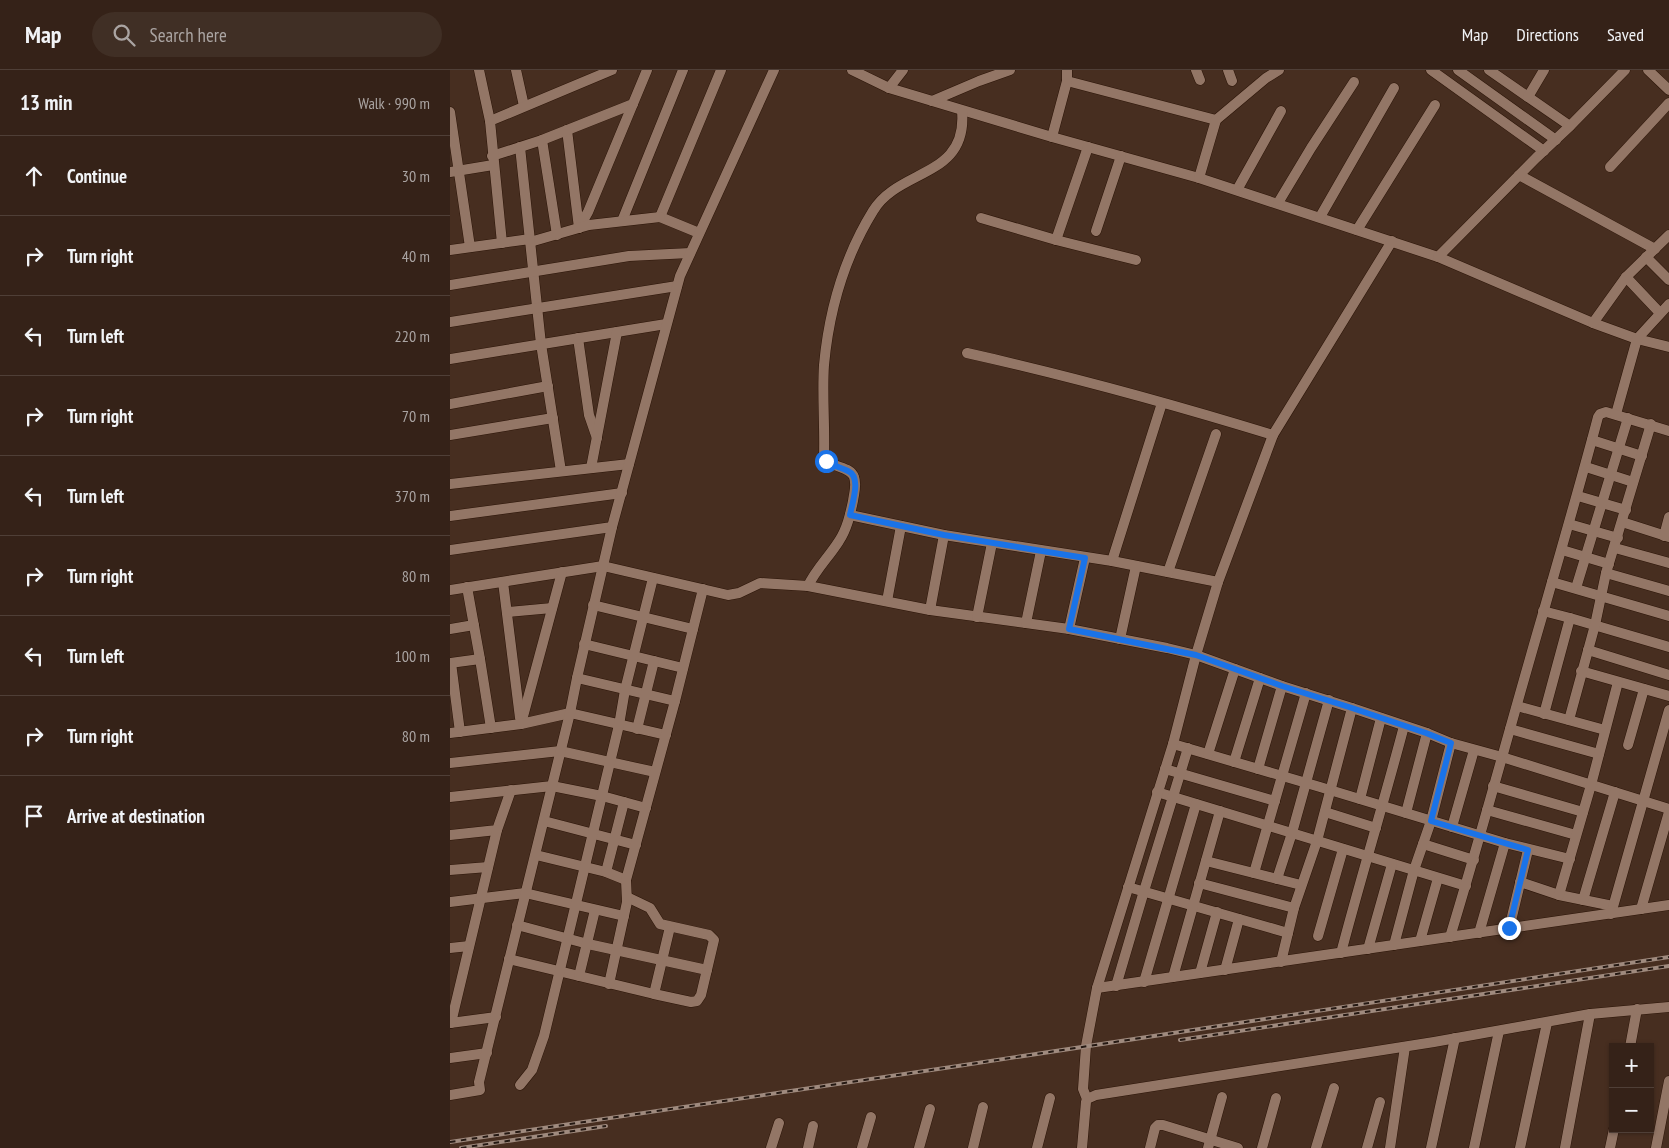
<!DOCTYPE html>
<meta charset="utf-8">
<style>
:root{--surface:#352218;--page:#402f25;--text:#f1f3f6;--muted:#aaa4a2;--line:#4f3f37}
body{margin:0;font-family:"PT Sans Narrow",sans-serif;background:var(--page);color:var(--text)}
.controls{position:absolute;right:15px;bottom:15px;display:grid;overflow:hidden;border-radius:0px;box-shadow:0 1px 4px #0004}
.controls button{width:45px;height:45px;display:grid;place-items:center;padding:0;border:0;border-bottom:1px solid var(--line);background:var(--surface);color:var(--text);font:25px sans-serif}
.stop{position:absolute;width:15px;height:15px;margin:-11px;border:4px solid #1a73e8;border-radius:50%;background:#fff}
.stop.end{background:#1a73e8;border-color:#fff;box-shadow:0 1px 5px #0008}
.list{margin:0;padding:0;list-style:none}
h2{display:flex;justify-content:space-between;align-items:center;height:65px;margin:0;padding:0 20px;font-size:21px}
h2 small{font-size:16px;font-weight:400;color:var(--muted)}
.list li{display:grid;grid-template-columns:32px 1fr auto;gap:15px;align-items:center;box-sizing:border-box;height:80px;padding:0 20px;border-top:1px solid var(--line)}
.list b{display:block;font-size:19px;white-space:nowrap}
.list em{font-size:16px;font-style:normal;color:var(--muted)}
.icon{flex:none;width:28px;height:28px;fill:none;stroke:currentColor;stroke-width:2;stroke-linecap:round;stroke-linejoin:round}
.map{position:relative;flex:none;width:1219px;height:1078px;overflow:hidden}
header{display:flex;align-items:center;gap:30px;box-sizing:border-box;height:70px;padding:0 25px;background:var(--surface);border-bottom:1px solid var(--line)}
header strong{font-size:24px}
nav{display:flex;gap:28px;margin-inline-start:auto;font-size:18px}
.search{width:350px;height:45px;background:var(--page);display:flex;align-items:center;gap:12px;box-sizing:border-box;padding:0 18px;border-radius:28px;color:var(--muted);font-size:19px}
main{display:flex}
aside{flex:1;background:var(--surface)}
.map>svg:first-child{display:block}
</style>
<header>
<strong>Map</strong>
<div class="search"><svg class="icon" aria-label="search" viewBox="0 0 24 24"><circle cx="10" cy="10" r="6"/><path d="M15 15l6 6"/></svg>Search here</div>
<nav><a>Map</a><a>Directions</a><a>Saved</a></nav>
</header>
<main>
<aside>
<h2>13 min<small>Walk · 990 m</small></h2>
<ul class="list">
<li><svg class="icon" aria-label="ahead" viewBox="0 0 24 24"><path d="M12 20V5M6 11l6-6 6 6"/></svg><div><b>Continue</b></div><em>30 m</em></li>
<li><svg class="icon" aria-label="right" viewBox="0 0 24 24"><path d="M7 20v-9h11M14 6l5 5-5 5"/></svg><div><b>Turn right</b></div><em>40 m</em></li>
<li><svg class="icon" aria-label="left" viewBox="0 0 24 24"><path d="M17 20v-9H6M10 6l-5 5 5 5"/></svg><div><b>Turn left</b></div><em>220 m</em></li>
<li><svg class="icon" aria-label="right" viewBox="0 0 24 24"><path d="M7 20v-9h11M14 6l5 5-5 5"/></svg><div><b>Turn right</b></div><em>70 m</em></li>
<li><svg class="icon" aria-label="left" viewBox="0 0 24 24"><path d="M17 20v-9H6M10 6l-5 5 5 5"/></svg><div><b>Turn left</b></div><em>370 m</em></li>
<li><svg class="icon" aria-label="right" viewBox="0 0 24 24"><path d="M7 20v-9h11M14 6l5 5-5 5"/></svg><div><b>Turn right</b></div><em>80 m</em></li>
<li><svg class="icon" aria-label="left" viewBox="0 0 24 24"><path d="M17 20v-9H6M10 6l-5 5 5 5"/></svg><div><b>Turn left</b></div><em>100 m</em></li>
<li><svg class="icon" aria-label="right" viewBox="0 0 24 24"><path d="M7 20v-9h11M14 6l5 5-5 5"/></svg><div><b>Turn right</b></div><em>80 m</em></li>
<li><svg class="icon" aria-label="arrive" viewBox="0 0 24 24"><path d="M6 21V4h12l-3 4 3 4H6"/></svg><div><b>Arrive at destination</b></div></li>
</ul>
</aside>
<div class="map">
<svg width="1219" height="1078" viewBox="0 0 1219 1078">
<rect width="100%" height="100%" fill="#472e20"/>
<g fill="none" stroke-linecap="round" stroke-linejoin="round">
<defs>
<g id="minor">
<path d="M29 0 40 51"/>
<path d="M66 0 74 36"/>
<path d="M402 0 439 18 602 67 749 108 988 187 1143 253 1187 269 1219 277"/>
<path d="M746 0 750 10"/>
<path d="M778 0 782 11"/>
<path d="M981 0 1094 81"/>
<path d="M1008 0 1106 70"/>
<path d="M1039 0 1120 56"/>
<path d="M1198 0 1219 20"/>
<path d="M617 11 766 50"/>
<path d="M439 18 453 0"/>
<path d="M1078 27 1094 0"/>
<path d="M482 31 529 11 560 0"/>
<path d="M0 42 20 177"/>
<path d="M117 60 129 158"/>
<path d="M602 67 617 11V0"/>
<path d="M92 70 107 165"/>
<path d="M70 77 91 274 111 401"/>
<path d="M42 86 92 70 183 34"/>
<path d="M1160 97 1219 33"/>
<path d="M0 102 43 95"/>
<path d="M1069 105 1205 179"/>
<path d="M749 108 766 50 816 8 829 0"/>
<path d="M787 120 831 41"/>
<path d="M828 133 861 78 904 12"/>
<path d="M870 147 944 18"/>
<path d="M531 148 606 170 686 190"/>
<path d="M172 151 233 0"/>
<path d="M129 158 138 142 197 0"/>
<path d="M907 160 985 35"/>
<path d="M646 161 671 86"/>
<path d="M249 163 210 147 271 0"/>
<path d="M606 170 638 77"/>
<path d="M80 172 139 155 210 147"/>
<path d="M52 173 40 51 162 0"/>
<path d="M0 180 80 169"/>
<path d="M988 187 1086 88 1120 56 1175 0"/>
<path d="M1196 187 1219 210"/>
<path d="M1176 207 1210 243"/>
<path d="M0 215 179 186 240 183"/>
<path d="M0 252 227 216"/>
<path d="M1143 253 1176 207 1219 165"/>
<path d="M128 268 139 345 147 368"/>
<path d="M517 283C620 306 722 334 823 365"/>
<path d="M0 289 216 254"/>
<path d="M0 334 98 316"/>
<path d="M1166 344 1187 269 1219 234"/>
<path d="M0 365 103 348"/>
<path d="M1142 370 1192 386"/>
<path d="M1136 397 1183 412"/>
<path d="M141 398 167 262"/>
<path d="M0 414 179 394"/>
<path d="M1128 426 1176 440"/>
<path d="M400 445 494 465 662 491 768 512"/>
<path d="M0 446 172 423"/>
<path d="M1172 452 1219 467"/>
<path d="M1119 454 1168 468"/>
<path d="M1214 466 1219 447"/>
<path d="M1165 478 1219 493"/>
<path d="M0 480 162 457"/>
<path d="M1112 480 1159 494"/>
<path d="M662 491 712 333"/>
<path d="M718 502 766 364"/>
<path d="M1156 503 1219 521"/>
<path d="M53 512 70 648"/>
<path d="M1102 512 1219 546"/>
<path d="M358 516C366 499 379 487 389 471 397 459 400 445 403 431 404 423 407 415 404 407 400 395 380 399 374 386 375 356 372 324 374 295 379 241 394 188 423 141 449 98 518 108 512 41"/>
<path d="M1126 518 1178 348"/>
<path d="M0 520 153 496 278 525 289 523 310 513 358 516 480 540 619 559 717 578 746 585 832 616 902 638 977 663 1001 673 1052 687 1219 739"/>
<path d="M437 531 451 456"/>
<path d="M143 535 243 559"/>
<path d="M480 540 494 465"/>
<path d="M1093 541 1120 548 1094 644"/>
<path d="M57 542 102 538"/>
<path d="M527 547 542 473"/>
<path d="M1120 548 1219 577"/>
<path d="M576 553 591 481"/>
<path d="M0 559 24 555"/>
<path d="M619 559 635 488"/>
<path d="M670 569 686 496"/>
<path d="M134 574 233 598"/>
<path d="M1138 580 1219 605"/>
<path d="M30 589 41 658"/>
<path d="M0 593 30 589 17 517"/>
<path d="M1 593 10 662"/>
<path d="M1131 601 1219 626"/>
<path d="M127 608 225 631"/>
<path d="M1067 636 1155 660"/>
<path d="M1119 650 1145 555 1156 503 1201 354"/>
<path d="M71 654 112 502"/>
<path d="M187 659 204 591"/>
<path d="M1060 659 1149 684"/>
<path d="M0 663 71 654 120 643 216 665"/>
<path d="M723 674 870 717 1055 773 1120 789"/>
<path d="M1178 675 1194 619"/>
<path d="M758 684 785 599"/>
<path d="M784 692 810 608"/>
<path d="M0 693 110 681 205 702"/>
<path d="M715 699 825 731"/>
<path d="M808 699 832 616"/>
<path d="M1043 716 1133 742"/>
<path d="M707 722 1016 816"/>
<path d="M0 727 102 716 152 726 196 738"/>
<path d="M910 729 931 648"/>
<path d="M1037 740 1126 765"/>
<path d="M875 742 926 758"/>
<path d="M956 743 977 663"/>
<path d="M94 751 186 775"/>
<path d="M1002 757 1024 680"/>
<path d="M0 765 47 760 61 720"/>
<path d="M973 774 1024 790"/>
<path d="M86 785 156 802 176 810"/>
<path d="M756 791 851 815"/>
<path d="M0 800 38 797"/>
<path d="M156 802 174 732"/>
<path d="M804 803 856 623"/>
<path d="M827 809 842 763 879 630"/>
<path d="M1070 812 1109 825 1163 836"/>
<path d="M749 813 844 838"/>
<path d="M678 817 838 863"/>
<path d="M1109 825 1141 715 1168 612"/>
<path d="M1133 830 1165 722"/>
<path d="M0 832 75 823 174 846"/>
<path d="M1191 839 1219 742"/>
<path d="M1161 844 1219 640"/>
<path d="M67 855 138 874 257 900"/>
<path d="M1059 859 1078 780"/>
<path d="M1029 863 1055 773"/>
<path d="M868 866 893 779"/>
<path d="M1000 867C1033 759 1062 649 1094 540 1112 476 1131 412 1148 347L1150 344 1156 342 1219 361"/>
<path d="M970 871 988 808"/>
<path d="M944 875 964 800 981 751 1001 673"/>
<path d="M0 878 19 876"/>
<path d="M918 879 942 794"/>
<path d="M891 883C911 807 934 732 954 656"/>
<path d="M59 889 204 924 241 932 247 931 251 925 264 870 259 865 210 854 200 838 177 827"/>
<path d="M831 892 844 838 867 771 902 638"/>
<path d="M775 900 789 849"/>
<path d="M750 903 767 842"/>
<path d="M129 906 145 840"/>
<path d="M723 907 770 741"/>
<path d="M694 912 746 734"/>
<path d="M159 914 177 832 176 810 225 631 253 519"/>
<path d="M666 916 694 821 738 678"/>
<path d="M647 918 1219 835"/>
<path d="M204 924 220 857"/>
<path d="M0 953 46 947"/>
<path d="M1 953 47 760"/>
<path d="M1180 977 1187 939"/>
<path d="M0 988 37 983"/>
<path d="M70 1015 82 1000 94 966 169 655 175 620 203 508"/>
<path d="M0 1025 30 1020 29 1012 120 643 127 608 162 457 230 206 324 0"/>
<path d="M637 1029 633 1019 636 976 647 918 723 674 746 585 768 512 823 365 942 171"/>
<path d="M321 1078 329 1053"/>
<path d="M358 1078 363 1056"/>
<path d="M412 1078 421 1047"/>
<path d="M469 1078 480 1039"/>
<path d="M523 1078 533 1037"/>
<path d="M587 1078 600 1028"/>
<path d="M632 1078 636 1032 637 1029 646 1025 984 972 1140 944 1219 937"/>
<path d="M700 1078 705 1058 708 1055H713L788 1078"/>
<path d="M758 1078 772 1027"/>
<path d="M812 1078 826 1028"/>
<path d="M866 1078 884 1018"/>
<path d="M917 1078 930 1032"/>
<path d="M940 1078 955 977"/>
<path d="M981 1078 1005 968"/>
<path d="M1024 1078 1049 961"/>
<path d="M1070 1078 1097 953"/>
<path d="M1115 1078 1140 944"/>
<path d="M1160 1078 1164 1059"/>
<path d="M1206 1078 1219 1011"/>
</g>
</defs>
<!-- minor casing -->
<use href="#minor" stroke="#2c1508" stroke-width="11"/>
<!-- minor -->
<use href="#minor" stroke="#937666" stroke-width="10"/>
<defs>
<g id="rail">
<path d="M730 970 1219 896"/>
<path d="M0 1072 508 996 1219 887"/>
<path d="M11 1078 156 1056"/>
</g>
</defs>
<!-- rail casing -->
<use href="#rail" stroke="#9f8a7e" stroke-width="4"/>
<!-- rail -->
<use href="#rail" stroke="#251913" stroke-width="2" stroke-dasharray="5.5" stroke-linecap="butt"/>
</g>
<g fill="none" stroke-linecap="round" stroke-linejoin="round">
<!-- route -->
<path stroke="#1a73e8" stroke-width="6" d="M376 391C383 396 390 397 398 401 412 407 402 433 400 445L494 465 635 488 619 559 746 585 832 616 902 638 976 663 1001 673 981 751 1078 780 1059 858"/>
</g>
</svg>
<div class="controls">
<button>+</button>
<button>−</button>
</div>
<div class="stop" style="left:376px;top:391px"></div>
<div class="stop end" style="left:1059px;top:858px"></div>
</div>
</main>
